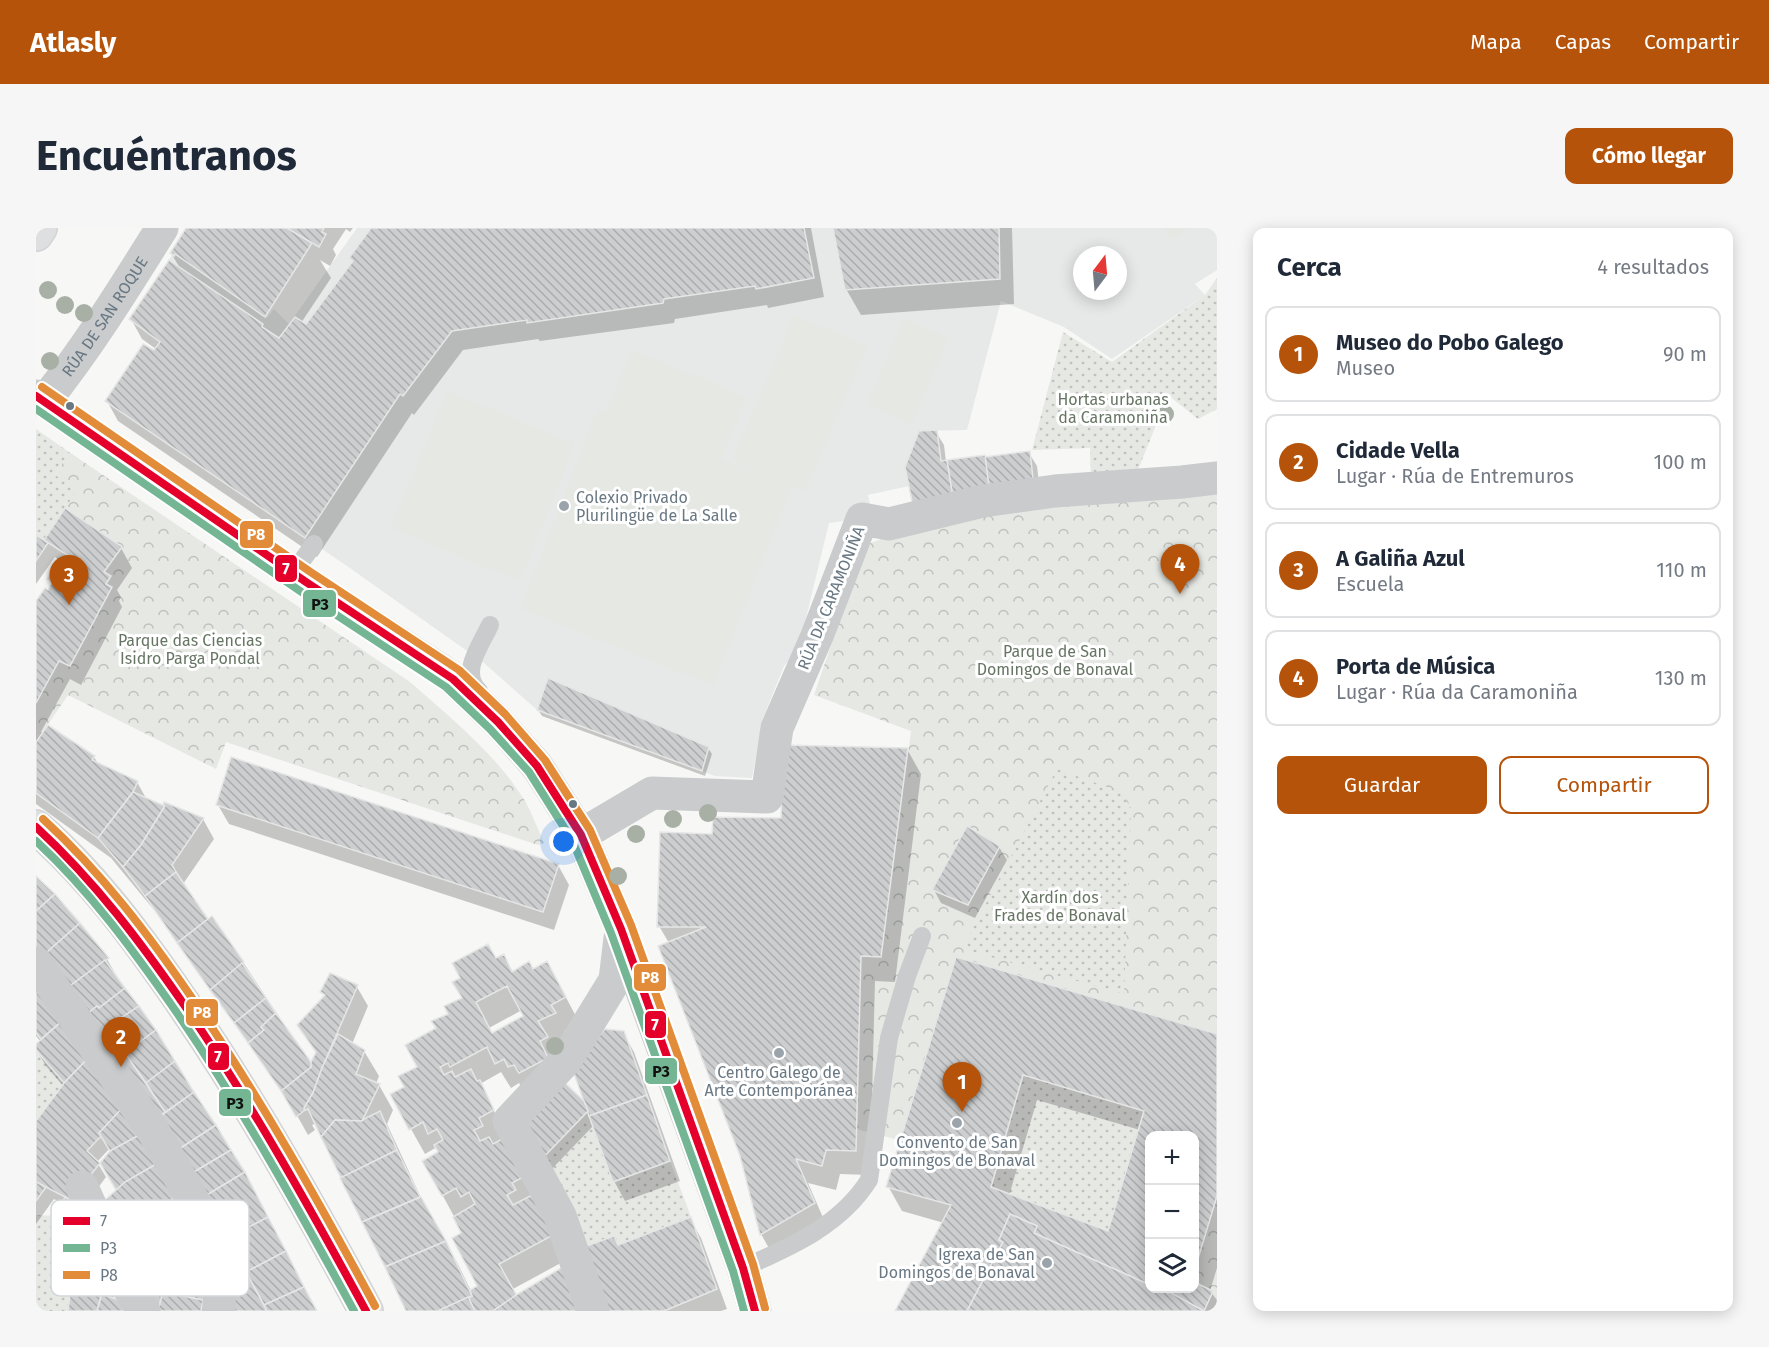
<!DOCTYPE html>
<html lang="es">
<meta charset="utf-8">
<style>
:root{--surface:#fff;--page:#f6f6f7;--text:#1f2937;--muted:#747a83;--line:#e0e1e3;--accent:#b45309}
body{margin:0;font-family:"Fira Sans",sans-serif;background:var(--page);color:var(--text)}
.controls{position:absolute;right:18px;bottom:18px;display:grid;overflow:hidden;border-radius:12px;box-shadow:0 3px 15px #0003}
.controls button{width:54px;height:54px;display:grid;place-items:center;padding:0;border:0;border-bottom:2px solid var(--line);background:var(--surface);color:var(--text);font:30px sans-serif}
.compass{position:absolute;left:1037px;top:18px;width:54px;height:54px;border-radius:50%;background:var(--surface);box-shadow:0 3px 15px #0003;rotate:16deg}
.you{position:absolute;left:528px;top:614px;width:21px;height:21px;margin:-15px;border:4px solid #fff;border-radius:50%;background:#1a73e8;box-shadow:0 0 0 9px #1a73e833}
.badge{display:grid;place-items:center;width:39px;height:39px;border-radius:50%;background:var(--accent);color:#fff;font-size:20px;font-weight:700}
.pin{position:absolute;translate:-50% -50px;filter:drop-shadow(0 2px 3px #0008)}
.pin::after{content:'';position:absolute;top:32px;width:21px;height:18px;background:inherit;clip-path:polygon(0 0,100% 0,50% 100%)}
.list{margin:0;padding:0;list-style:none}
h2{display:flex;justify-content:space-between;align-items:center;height:78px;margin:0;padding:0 24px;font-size:26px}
h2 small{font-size:20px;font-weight:400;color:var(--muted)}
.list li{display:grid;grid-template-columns:39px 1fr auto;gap:18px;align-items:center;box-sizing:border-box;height:96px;margin:0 12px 12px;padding:0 12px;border:2px solid var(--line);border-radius:12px}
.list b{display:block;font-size:22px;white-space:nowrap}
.list p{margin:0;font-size:20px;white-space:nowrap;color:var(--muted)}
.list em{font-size:20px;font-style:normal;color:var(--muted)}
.actions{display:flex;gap:12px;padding:18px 24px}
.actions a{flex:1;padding:14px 0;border:2px solid var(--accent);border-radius:12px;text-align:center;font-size:21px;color:var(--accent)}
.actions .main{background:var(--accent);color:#fff}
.icon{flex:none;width:33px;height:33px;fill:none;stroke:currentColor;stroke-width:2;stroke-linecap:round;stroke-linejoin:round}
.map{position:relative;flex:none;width:1181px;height:1083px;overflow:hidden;border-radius:12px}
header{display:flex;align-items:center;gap:36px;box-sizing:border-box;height:84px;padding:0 30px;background:var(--accent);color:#fff}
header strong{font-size:28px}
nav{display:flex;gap:33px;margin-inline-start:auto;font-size:21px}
.intro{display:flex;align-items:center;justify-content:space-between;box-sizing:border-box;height:144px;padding:0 36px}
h1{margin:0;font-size:42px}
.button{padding:15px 27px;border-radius:12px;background:var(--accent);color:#fff;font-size:21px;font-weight:700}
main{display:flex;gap:36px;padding:0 36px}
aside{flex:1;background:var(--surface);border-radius:12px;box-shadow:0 3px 15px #0003}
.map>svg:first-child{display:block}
</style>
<header>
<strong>Atlasly</strong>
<nav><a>Mapa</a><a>Capas</a><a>Compartir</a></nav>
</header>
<div class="intro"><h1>Encuéntranos</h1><a class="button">Cómo llegar</a></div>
<main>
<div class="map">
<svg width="1181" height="1083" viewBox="0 0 1181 1083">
<defs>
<pattern id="park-crowns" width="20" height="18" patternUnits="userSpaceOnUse" patternTransform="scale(1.5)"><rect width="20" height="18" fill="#e6e8e4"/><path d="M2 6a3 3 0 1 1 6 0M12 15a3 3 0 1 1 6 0" fill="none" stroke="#bec1be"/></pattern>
<pattern id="garden-dots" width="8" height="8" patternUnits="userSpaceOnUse" patternTransform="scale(1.5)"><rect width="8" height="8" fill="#e6e8e4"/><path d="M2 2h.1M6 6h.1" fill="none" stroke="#bec1be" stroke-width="1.8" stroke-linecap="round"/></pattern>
<pattern id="building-back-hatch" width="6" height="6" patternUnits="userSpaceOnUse" patternTransform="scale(1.5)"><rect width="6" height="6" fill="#cdcecf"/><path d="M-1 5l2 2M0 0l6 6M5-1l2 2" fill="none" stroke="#aaacad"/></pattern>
</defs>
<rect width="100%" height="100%" fill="#f7f7f6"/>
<!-- built -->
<path fill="#e7e8e8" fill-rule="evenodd" d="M321 0H1181V42L1159 56 1169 67 1076 131 1028 99 965 73 931 202 883 203 873 258 832 267 837 289 793 295 762 423 748 438 727 490 716 550 679 548 501 482 448 435 311 338 69 173 107 116 118 122 124 114 93 91 136 27 139 26 231 90 238 81 253 96ZM1046 27H1082V63H1046Z"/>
<!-- grass -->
<g fill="#e6e8e4">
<path d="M1126 0H1151L1136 12Z"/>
<path d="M758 87 831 118 769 263 756 258 677 457 484 381 561 182 570 184 596 122 710 169 685 231 739 251 696 232Z"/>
<path d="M868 91 912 110 875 196 831 177Z"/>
<path d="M411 163 539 216 484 353 355 300Z"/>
</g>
<!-- park -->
<g fill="url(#park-crowns)">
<path d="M33 224 374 454C415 490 460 526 489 573 496 586 502 601 508 615L502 617 190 514 180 541 32 467 0 514V475L23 433 34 438 76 359 70 356 74 348 68 344 86 320 29 280 19 247Z"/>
<path d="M1181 261V806L921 729 867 913 816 900 825 728 845 729 875 503 778 467 828 321 832 316 897 292Z"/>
<path d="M1181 968V1083H1168L1177 1063 1159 1054 1158 1044Z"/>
</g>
<!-- garden -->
<g fill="url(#garden-dots)">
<path d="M1181 50V181L1162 191 1132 167 1098 252 1055 255 1054 220 996 222 1027 104 1076 134 1169 67Z"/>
<path d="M0 201 33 224 19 247 41 262 8 312 0 307Z"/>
<path d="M1021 541 1085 564 1095 580 1088 766 926 721Z"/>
<path d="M0 822 28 855 0 893Z"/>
<path d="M987 847 1108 883 1072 1003 955 959Z"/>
<path d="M552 883 577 954 634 933 655 989 582 1017 578 1008 548 1019 503 934Z"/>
<path d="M0 987 19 988 46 999 32 1083H0Z"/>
</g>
<!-- shadow -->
<g fill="#0003" fill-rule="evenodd">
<path d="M152 0H317L314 4 310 1 297 21 300 27 294 38 284 32 295 50 265 95 271 98 318 35 315 30 337 0H775L788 69 732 80 731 77 639 91 638 95 504 113 502 111 427 122 378 187 376 185 281 329 82 193 71 173 120 121 106 111 95 91 145 42 135 25Z"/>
<path d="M799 0H976L978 76 825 87 810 61Z"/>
<path d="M900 204 908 217 910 234 993 225 1001 238 1005 273 887 295Z"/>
<path d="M0 309 11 317 9 312 85 320 96 340 81 362 85 369 83 373 86 379 45 457 34 451 5 504 58 529 63 537 101 554 111 572 127 579 129 576 167 591 178 611 147 656 172 693 207 734 275 837 281 826 263 797 289 769 286 764 321 759 332 778 316 816 328 823 343 848 340 856 343 857 357 882 351 896 387 974 423 1038 435 1063 443 1058 427 1005 388 933 404 925 401 919 389 926 356 867 370 860 383 840 402 801 460 732 468 728 477 744 497 743 525 760 543 794 528 803 533 810 516 818 525 834V855L550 880 587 805 598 824 644 953 589 973 578 953 558 897 511 946 488 863 483 855 475 860 465 844 444 856 534 1030 477 1061 481 1070 552 1083H372L279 896 276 897 279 902 272 907 254 875 123 688 75 630 0 576V375L12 364 16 357 13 351 25 334 19 329 0 356ZM486 782 489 789 456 806 453 800Z"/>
<path d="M502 482 672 520 676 526 669 548 506 488Z"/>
<path d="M871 521 885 546 859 754 839 753 834 947 804 946 800 962 772 955 792 1001 739 1031 725 1006 705 927 633 715 623 698 678 607 747 592Z"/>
<path d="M182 577 522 637 533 657 518 702 193 596Z"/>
<path d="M963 619 971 632 939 690 905 675 898 662Z"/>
<path d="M0 650 71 731 85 756 102 779 179 898 223 971 281 1083H193L203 1036 139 927Z"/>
<path d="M921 730 1181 808V1040L1174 1063 1181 1072V1083H862L908 995 866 983 852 958ZM1001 872 1104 902 1073 1005 973 968ZM1114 908H1158V1060H1114Z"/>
<path d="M0 748 182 1083H118L82 963 66 935 76 924 74 920 61 934 70 949 50 976 83 1054 77 1072 100 1083H33L47 1004 24 994 21 988 27 976 18 971 0 996V896L27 858 10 838 0 821V818L5 814 0 808Z"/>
<path d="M654 991 665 1010 691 1081 685 1083H570L583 1018Z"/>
</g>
<!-- building -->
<g fill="url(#building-back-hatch)" stroke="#e6e6e6" stroke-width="1.5" fill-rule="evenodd">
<path d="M150 0H251L276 15 229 89 139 26 138 28 134 25Z"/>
<path d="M251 0H288L286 4 290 6 283 19Z"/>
<path d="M335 0H768L778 50 720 61 719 58 628 71 627 75 491 95V92L416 103 367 168 364 166 269 310 69 173 107 116 118 122 124 114 93 91 133 32 227 96 226 99 243 110 259 89 270 96 317 33 313 30Z"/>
<path d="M797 0H963L964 51 809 62Z"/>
<path d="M901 202 905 233 911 232 918 275 878 283 869 239 883 203Z"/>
<path d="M994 223 998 260 954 268 949 229Z"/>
<path d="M949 227 954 268 918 275 911 232Z"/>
<path d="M29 280 86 319 68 344 75 348 70 356 76 359 34 438 23 433 0 475V373L9 360 12 362 16 354 11 351 24 333 33 336 36 330 8 312Z"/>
<path d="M0 307 12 315 0 333Z"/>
<path d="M512 450 673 519 666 543 501 482Z"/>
<path d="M12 497 59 528 56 532 102 553 97 564 62 610 0 565V514Z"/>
<path d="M747 517 872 520 845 729 825 728 820 923 790 922 786 938 760 931 779 975 724 1007 704 928 622 718 670 699H621L624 604 676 606 677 589 745 590Z"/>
<path d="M195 529 523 636 507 684 180 577Z"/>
<path d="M97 564 129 578 105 617 87 639 62 610Z"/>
<path d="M128 574 168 590 136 637 140 644 109 668 87 639 105 617 129 578 127 577Z"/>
<path d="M931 598 964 618 932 677 896 662Z"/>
<path d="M140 644 172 691 141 715 109 668Z"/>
<path d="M0 648 19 666 0 683Z"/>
<path d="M19 666 44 695 2 732 0 730V683Z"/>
<path d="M176 688 208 734 174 762 141 715Z"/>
<path d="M44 695 73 730 27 763 2 732Z"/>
<path d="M452 716 460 730 468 726 476 744 493 733 497 741 511 733 530 769 515 777 520 785 502 793 512 809 504 813 512 830 483 845 478 837 472 839 468 831 459 836 451 819 414 839 412 835 404 839 408 847 416 843 419 849 435 841 441 853 444 852 458 882 443 890 447 898 438 902 444 913 453 909 457 916 470 909 491 947 476 955 480 962 471 967 477 977 500 965 521 1005 463 1036 481 1068 457 1083H439L432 1069 436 1068 434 1062 441 1058 416 1010 425 1005 417 989 439 976 433 964 425 969 420 960 406 968 386 933 402 924 398 917 407 912 401 901 392 906 387 894 373 902 354 866 368 859 362 848 381 839 369 817 400 800 395 793 412 786 408 778 426 770 416 754 424 750 416 735ZM471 758 487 788 456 805 440 774Z"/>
<path d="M920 729 1181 806V968L1158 1044V908H1114V1057L998 1005 1001 998 974 986 963 1012 967 1014 931 1083H859L915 977 850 959ZM987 847 1108 883 1072 1003 955 959Z"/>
<path d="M69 732 89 760 63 780 61 778 47 789 27 763Z"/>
<path d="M206 735 230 770 198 795 174 762Z"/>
<path d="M294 745 322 757 286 840 277 865 268 880 269 882 260 889 245 863 275 839 274 836 280 824 261 797 289 767 284 764Z"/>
<path d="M0 755 33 787 5 811 0 805Z"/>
<path d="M89 760 103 778 61 806 47 789 61 778 63 780Z"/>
<path d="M230 770 240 785 225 799 228 802 212 815 198 795Z"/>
<path d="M103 778 120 802 89 825 129 884 118 893 61 806Z"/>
<path d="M240 785 275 834V839L245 863 212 815 228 802 225 799Z"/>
<path d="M33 787 59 823 28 855 0 822V816Z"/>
<path d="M569 801 588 803 611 867 553 888 536 840Z"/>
<path d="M120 802 139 833 110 855 89 825Z"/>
<path d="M302 806 329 822 320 846 344 856 326 893 299 892 285 909 272 881 269 882 268 880 277 865 286 840Z"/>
<path d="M59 823 91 875 63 905 66 907 51 923 64 935 35 972 0 954V893L28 855Z"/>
<path d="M139 833 158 864 129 884 110 855Z"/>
<path d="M526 852 548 873 552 883 503 934 487 897Z"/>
<path d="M158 864 180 897 137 925 118 893Z"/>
<path d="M611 867 634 933 577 954 553 888Z"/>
<path d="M91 875 107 905 74 923 63 905Z"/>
<path d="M344 883 361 922 305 950 285 909 299 892 326 893 328 891Z"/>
<path d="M180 897 195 922 151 948 137 925Z"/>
<path d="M107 905 122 935 89 954 80 962 64 935 74 923Z"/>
<path d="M195 922 209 944 164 971 151 948Z"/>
<path d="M361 922 384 969 326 994 304 950Z"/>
<path d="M122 935 141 969 70 1009 58 982 89 954Z"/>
<path d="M209 944 232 989 188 1012 164 971Z"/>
<path d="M0 954 10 959 0 973Z"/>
<path d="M29 969 35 972 80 1047 73 1069 35 1059 40 1040 46 999 19 988Z"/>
<path d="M141 969 155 993 120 1009 107 986Z"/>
<path d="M385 969 410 1013 349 1039 326 994Z"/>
<path d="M107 986 120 1009 155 993 172 1033 153 1036V1037L134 1036 123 1079 70 1009Z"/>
<path d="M974 986 1001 998 998 1005 1114 1057V1060H1122L1132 1065 1134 1064 1168 1083H931L967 1014 963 1012Z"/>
<path d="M232 989 250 1023 210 1044 203 1033 201 1035 188 1012Z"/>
<path d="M655 989 681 1061 628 1083H568L548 1019 578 1008 582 1017Z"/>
<path d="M410 1013 436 1068 402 1083H370L349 1039Z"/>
<path d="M250 1023 268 1059 228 1077 210 1044Z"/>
<path d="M172 1033 167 1072 127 1064 134 1036 153 1037V1036Z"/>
<path d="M203 1033 210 1044 231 1083H191V1041Z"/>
<path d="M535 1034 550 1083H457L480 1067Z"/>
<path d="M1158 1054 1177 1063 1168 1083 1134 1064 1132 1065 1122 1060H1158Z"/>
<path d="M35 1059 65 1068 61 1083H32Z"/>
<path d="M268 1059 281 1083H231L228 1077Z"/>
<path d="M127 1064 167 1072 165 1083H122Z"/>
<path d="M66 1066 99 1078 100 1083H61Z"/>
<path d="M432 1069 439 1083H402Z"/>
</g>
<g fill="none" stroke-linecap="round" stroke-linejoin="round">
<defs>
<g id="secondary">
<path d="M0 6 4 0"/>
<path d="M0 599C53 645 95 701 135 758 208 862 270 972 330 1083"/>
</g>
</defs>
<!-- secondary casing -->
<use href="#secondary" stroke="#d2d3d4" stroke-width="36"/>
<!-- lane -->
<g stroke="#c9cbcc" stroke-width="18">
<path d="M257 345 278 316"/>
<path d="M443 463C423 445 445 417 454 397"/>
<path d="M707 1040C754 1019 804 998 833 952L853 810 871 748 886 708"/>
</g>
<!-- street -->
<g stroke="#c9cbcc" stroke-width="33">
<path d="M0 168 270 354 403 441 417 451 462 494 501 538 545 607 585 701 595 733 707 1040 719 1083"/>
<path id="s1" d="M8 174C52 119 89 59 126 0"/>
<path d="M545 607 616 565 731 569 741 500 781 408 826 291 853 296 947 273 1019 263 1146 254 1181 250"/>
<path d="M0 735 116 901 184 1019 183 1083"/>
<path d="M46 959 88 1053 108 1083"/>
<path d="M557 1083 524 988 473 893 530 832 579 752 584 710"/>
</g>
<!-- secondary -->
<use href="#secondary" stroke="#dedfe0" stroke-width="33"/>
<defs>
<g id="bus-1">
<path d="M0 168 270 354 417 451 462 494 501 538 545 607 585 701 707 1040 719 1083"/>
<path d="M0 599C59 653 106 716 151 781 217 878 274 980 330 1083"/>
</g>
<g id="bus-2">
<path d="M0 181 264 363 410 459 454 501 493 544 536 612 575 705 697 1043 708 1083"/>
<path d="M0 613C54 663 97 722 139 782 205 878 262 980 318 1083"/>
</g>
<g id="bus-3">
<path d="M6 159 276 345 423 442 469 486 509 532 554 602 595 697 717 1036 729 1080"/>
<path d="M7 591C66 645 113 707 158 773 225 871 283 974 339 1078"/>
</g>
</defs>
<!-- bus-1 casing -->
<use href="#bus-1" stroke="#fff" stroke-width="12"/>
<!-- bus-2 casing -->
<use href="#bus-2" stroke="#fff" stroke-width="12"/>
<!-- bus-3 casing -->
<use href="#bus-3" stroke="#fff" stroke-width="12"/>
<!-- bus-1 -->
<use href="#bus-1" stroke="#e4002b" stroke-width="8"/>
<!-- bus-2 -->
<use href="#bus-2" stroke="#74b694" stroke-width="8"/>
<!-- bus-3 -->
<use href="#bus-3" stroke="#e28c3a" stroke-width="8"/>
</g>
<!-- trees -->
<g fill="#a8b0a6">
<circle cx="12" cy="62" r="9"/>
<circle cx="29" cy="77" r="9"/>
<circle cx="48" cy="85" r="9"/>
<circle cx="14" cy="133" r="9"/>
<circle cx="1129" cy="186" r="9"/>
<circle cx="672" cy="585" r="9"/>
<circle cx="637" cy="591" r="9"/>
<circle cx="600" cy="606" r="9"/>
<circle cx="582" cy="648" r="9"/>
<circle cx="519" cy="818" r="9"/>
</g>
<!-- markers -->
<g fill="#697883" stroke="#fff" stroke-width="2">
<circle cx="34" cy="178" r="5"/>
<circle cx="537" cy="576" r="5"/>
</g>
<g fill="#9ba4ab" stroke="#fff" stroke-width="2">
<circle cx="528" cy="278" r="6"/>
<circle cx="743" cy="825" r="6"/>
<circle cx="921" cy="895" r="6"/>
<circle cx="1011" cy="1035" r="6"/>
</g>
<g text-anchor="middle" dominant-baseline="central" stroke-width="6" stroke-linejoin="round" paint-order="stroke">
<!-- street labels -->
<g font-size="16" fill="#697883" stroke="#fff">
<text stroke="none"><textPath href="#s1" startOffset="105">RÚA DE SAN ROQUE</textPath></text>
<text transform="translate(795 370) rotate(-68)">RÚA DA CARAMONIÑA</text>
</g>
<!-- park labels -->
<g font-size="16" fill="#677664" stroke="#fff">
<text x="1077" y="171">Hortas urbanas<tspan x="1077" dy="18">da Caramoniña</tspan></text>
<text x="154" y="412">Parque das Ciencias<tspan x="154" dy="18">Isidro Parga Pondal</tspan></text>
<text x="1019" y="423">Parque de San<tspan x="1019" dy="18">Domingos de Bonaval</tspan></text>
<text x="1024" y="669">Xardín dos<tspan x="1024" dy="18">Frades de Bonaval</tspan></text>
</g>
<!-- poi labels -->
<g font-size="16" fill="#697883" stroke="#fff">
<text x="540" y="269" text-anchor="start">Colexio Privado<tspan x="540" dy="18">Plurilingüe de La Salle</tspan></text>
<text x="743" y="844">Centro Galego de<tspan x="743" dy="18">Arte Contemporánea</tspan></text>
<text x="921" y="914">Convento de San<tspan x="921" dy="18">Domingos de Bonaval</tspan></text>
<text x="999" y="1026" text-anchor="end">Igrexa de San<tspan x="999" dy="18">Domingos de Bonaval</tspan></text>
</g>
</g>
<!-- legend -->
<rect x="15" y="972" width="198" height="96" rx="9" fill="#fff" stroke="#d2d6da" stroke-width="1.5"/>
<rect x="27" y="989" width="27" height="8" fill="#e4002b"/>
<rect x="27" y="1016" width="27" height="8" fill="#74b694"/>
<rect x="27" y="1043" width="27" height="8" fill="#e28c3a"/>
<g font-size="16" fill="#697883">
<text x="64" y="999">7</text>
<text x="64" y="1026">P3</text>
<text x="64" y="1053">P8</text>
</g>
<g stroke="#fff" stroke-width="2">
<rect x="203" y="292" width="35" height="29" rx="6" fill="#e28c3a"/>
<rect x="238" y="326" width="24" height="29" rx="6" fill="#e4002b"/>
<rect x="266" y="361" width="35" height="29" rx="6" fill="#74b694"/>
<rect x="597" y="735" width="34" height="29" rx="6" fill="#e28c3a"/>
<rect x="149" y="770" width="34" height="29" rx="6" fill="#e28c3a"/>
<rect x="608" y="782" width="23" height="29" rx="6" fill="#e4002b"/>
<rect x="171" y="814" width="23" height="29" rx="6" fill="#e4002b"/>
<rect x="608" y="829" width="34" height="28" rx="6" fill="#74b694"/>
<rect x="182" y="860" width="34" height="29" rx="6" fill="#74b694"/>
</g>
<g font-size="16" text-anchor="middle" font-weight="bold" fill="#fff">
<text x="220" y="312">P8</text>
<text x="250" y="346">7</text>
<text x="614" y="755">P8</text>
<text x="166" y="790">P8</text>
<text x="619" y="802">7</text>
<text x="182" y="834">7</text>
</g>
<g font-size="16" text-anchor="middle" font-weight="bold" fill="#111">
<text x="284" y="382">P3</text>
<text x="625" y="849">P3</text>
<text x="199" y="881">P3</text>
</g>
</svg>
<div class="controls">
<button>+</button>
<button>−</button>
<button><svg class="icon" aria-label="layers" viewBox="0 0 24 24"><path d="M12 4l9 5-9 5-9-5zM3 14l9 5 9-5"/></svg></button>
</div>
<svg class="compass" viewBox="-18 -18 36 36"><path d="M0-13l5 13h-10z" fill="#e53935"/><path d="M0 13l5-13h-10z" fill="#747a83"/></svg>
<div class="you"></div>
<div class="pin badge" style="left:926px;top:884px">1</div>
<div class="pin badge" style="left:85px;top:839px">2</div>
<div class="pin badge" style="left:33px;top:377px">3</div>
<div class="pin badge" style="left:1144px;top:366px">4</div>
</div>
<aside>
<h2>Cerca<small>4 resultados</small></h2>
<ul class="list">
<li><span class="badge">1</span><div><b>Museo do Pobo Galego</b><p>Museo</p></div><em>90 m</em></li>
<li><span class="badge">2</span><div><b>Cidade Vella</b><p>Lugar · Rúa de Entremuros</p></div><em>100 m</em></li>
<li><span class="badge">3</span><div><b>A Galiña Azul</b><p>Escuela</p></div><em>110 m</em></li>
<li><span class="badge">4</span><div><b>Porta de Música</b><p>Lugar · Rúa da Caramoniña</p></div><em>130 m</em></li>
</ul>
<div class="actions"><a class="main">Guardar</a><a>Compartir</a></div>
</aside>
</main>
